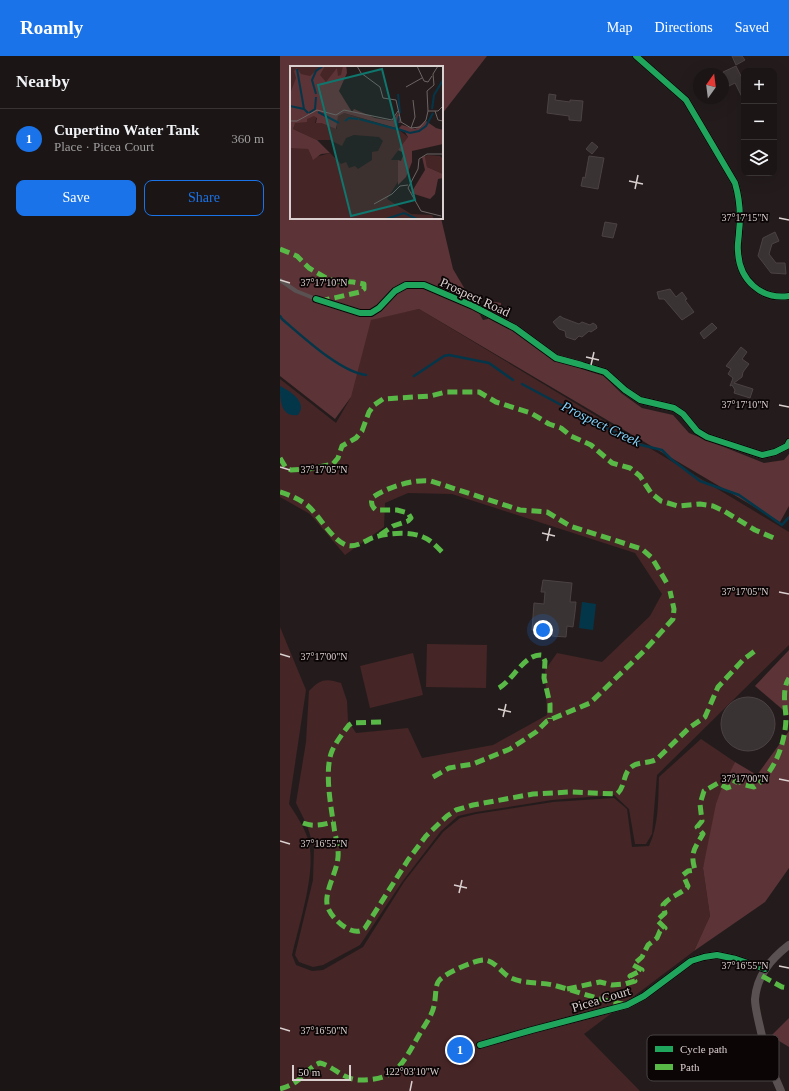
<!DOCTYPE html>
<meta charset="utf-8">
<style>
:root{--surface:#1b1515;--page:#282222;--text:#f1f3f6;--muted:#a09fa0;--line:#393434;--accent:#1a73e8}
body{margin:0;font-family:"Times New Roman",serif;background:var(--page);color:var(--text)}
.controls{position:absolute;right:12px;top:12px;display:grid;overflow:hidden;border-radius:8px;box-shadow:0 4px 16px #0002}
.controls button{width:36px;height:36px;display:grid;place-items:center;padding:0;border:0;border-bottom:1px solid var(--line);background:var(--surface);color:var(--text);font:20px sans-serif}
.compass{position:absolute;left:413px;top:12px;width:36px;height:36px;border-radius:50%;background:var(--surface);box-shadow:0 4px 16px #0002;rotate:14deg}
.scale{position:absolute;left:12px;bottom:10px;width:59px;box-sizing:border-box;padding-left:4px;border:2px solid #dbd0d0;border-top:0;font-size:11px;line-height:14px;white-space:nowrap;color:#dbd0d0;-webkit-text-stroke:3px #0b0506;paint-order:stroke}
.you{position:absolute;left:263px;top:574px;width:14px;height:14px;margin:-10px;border:3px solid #fff;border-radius:50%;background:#1a73e8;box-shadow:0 0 0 6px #1a73e833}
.badge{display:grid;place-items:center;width:26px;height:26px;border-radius:50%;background:var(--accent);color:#fff;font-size:13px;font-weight:700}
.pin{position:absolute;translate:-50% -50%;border:2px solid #fff;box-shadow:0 1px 4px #0006}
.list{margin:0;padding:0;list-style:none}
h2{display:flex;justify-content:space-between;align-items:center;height:52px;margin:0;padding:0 16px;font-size:17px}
h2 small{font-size:13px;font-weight:400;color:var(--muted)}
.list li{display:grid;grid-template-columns:26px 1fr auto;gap:12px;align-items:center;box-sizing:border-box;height:60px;padding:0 16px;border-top:1px solid var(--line)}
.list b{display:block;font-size:15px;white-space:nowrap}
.list p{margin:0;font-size:13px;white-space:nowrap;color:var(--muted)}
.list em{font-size:13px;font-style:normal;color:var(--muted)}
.actions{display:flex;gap:8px;padding:12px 16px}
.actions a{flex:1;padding:9px 0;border:1px solid var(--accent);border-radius:8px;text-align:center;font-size:14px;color:var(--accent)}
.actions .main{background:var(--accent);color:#fff}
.icon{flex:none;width:22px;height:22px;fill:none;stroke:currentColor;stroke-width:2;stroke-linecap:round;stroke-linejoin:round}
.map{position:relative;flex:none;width:509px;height:1035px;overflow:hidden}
header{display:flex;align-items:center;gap:24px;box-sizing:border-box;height:56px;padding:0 20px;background:var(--accent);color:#fff}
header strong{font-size:19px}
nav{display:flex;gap:22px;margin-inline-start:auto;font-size:14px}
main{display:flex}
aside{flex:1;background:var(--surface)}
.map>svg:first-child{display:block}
</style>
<header>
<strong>Roamly</strong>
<nav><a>Map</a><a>Directions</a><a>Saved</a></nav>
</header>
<main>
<aside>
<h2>Nearby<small></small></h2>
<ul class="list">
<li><span class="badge">1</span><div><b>Cupertino Water Tank</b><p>Place · Picea Court</p></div><em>360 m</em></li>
</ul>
<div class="actions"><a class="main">Save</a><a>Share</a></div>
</aside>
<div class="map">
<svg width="509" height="1035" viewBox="0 0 509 1035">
<rect width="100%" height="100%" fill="#241c1c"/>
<!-- green -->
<g fill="#462526">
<path d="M0 179 91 263 139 253 509 476V589L377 719 372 778 366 788H355L349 753 334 739 272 744 196 756 178 760 161 775 122 826 80 889 43 909 33 911 19 906 15 899 33 824 34 792 27 769 16 747 26 686 29 635C40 623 46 622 61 627L67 645 68 665 76 677 128 672 142 702 213 689 267 659 265 614 277 597 322 606 370 560 382 538 355 497 172 438 128 437 105 447 104 471 65 499 30 458 0 441V323L56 367 71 341Z"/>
<path d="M0 571 26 634 9 748C18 762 28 776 30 793 34 822 19 869 12 899L16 909 32 915 43 914 83 891 124 826 163 776 180 762 196 758 273 746 334 742 347 753 352 791 369 790C379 769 378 744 379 721L421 683 455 706 449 720 423 812 430 860 414 895 304 978 360 1035H0Z"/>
<path d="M147 588 207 589 206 632 146 631Z"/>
<path d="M133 597 143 639 90 652 80 610Z"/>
</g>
<!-- forest -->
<g fill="#5c3336">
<path d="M0 0H207L162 58V11H11V162H161L173 213 203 264 208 263 209 245 221 247V265L274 304 324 320 341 337 362 352 393 359 409 377 484 407 504 404 509 398V450L500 466 139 253 91 264 71 341 55 363 0 320Z"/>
<path d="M509 594V659L475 630Z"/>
<path d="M509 675V812L485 846 414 895 430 860 423 812 436 748 441 734 455 706 477 719Z"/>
<path d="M509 962V991L491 980Z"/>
</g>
<!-- water -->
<g fill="#04364a">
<path d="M0 330C10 335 28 346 18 359 0 362 0 342 0 330Z"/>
<path d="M302 546 316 548 313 574 299 572Z"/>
</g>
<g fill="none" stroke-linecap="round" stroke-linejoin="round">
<!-- stream -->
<g stroke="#04364a" stroke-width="2.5">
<path d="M0 260 2 263C22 280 60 316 86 319"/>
<path d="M134 320 164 300 169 299 209 307 233 324"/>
<path d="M242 328 300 359 339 378 353 387 382 394 391 403 420 425 459 439 502 469 509 461"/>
</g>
</g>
<!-- building -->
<g fill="#3a3333" stroke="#4b4343">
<path d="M452 0H462L465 4 456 9Z"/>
<path d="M456 10 464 26V45L455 27 443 33V16Z"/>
<path d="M269 38 276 39 275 44 290 46V44L303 45 301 65 289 64V60L267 57Z"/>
<path d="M312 86 318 91 312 98 306 93Z"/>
<path d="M309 100 324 102 318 133 301 130 303 121 305 122Z"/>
<path d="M325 166 337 168 333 182 322 180Z"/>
<path d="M495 176 499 185 492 188 489 198 496 207H505L506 218 491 217 478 200 483 182Z"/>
<path d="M390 233 396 241 402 236 407 243 405 244 414 256 402 264 384 243H379L377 236Z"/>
<path d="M280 260 283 262 299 268 302 266 310 269 313 267 316 269 317 272 311 276 309 275 302 281 299 280 295 284 286 281 285 275 279 273 273 266Z"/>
<path d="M432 267 437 272 424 283 420 277Z"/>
<path d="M461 291 467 296 462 303 469 308 463 316 462 321 454 327 473 333 470 342 454 337 455 334 452 329 450 330 453 322 448 318 451 313 446 310Z"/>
<path d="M263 524 292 527 290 546H296L295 556 293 571 287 570 286 581 272 580V575L252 574 254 547 264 548 265 536H261Z"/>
<circle cx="468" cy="668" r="27"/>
<circle cx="180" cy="992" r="8"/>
</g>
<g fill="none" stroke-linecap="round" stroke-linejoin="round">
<!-- lane -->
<path stroke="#5a5252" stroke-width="4" d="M0 224 16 235 36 243"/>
<!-- street -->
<g stroke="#5a5252" stroke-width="8">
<path d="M356 0 406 44 455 127C460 144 461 159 459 176 459 182 457 189 458 195 459 224 481 244 509 240"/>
<path d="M36 243 80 257H91L99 252 115 235 126 229H144L193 250 235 272 276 302 302 309 325 316 345 334 360 344 394 352 403 358 417 375 427 381 482 399 495 396 507 390 509 386"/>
<path d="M200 989 252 974 347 949 364 940 411 905 424 901 437 899 456 903 485 913"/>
<path d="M501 1035C492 1016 486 996 481 976 479 966 475 953 475 943 477 919 491 903 509 889"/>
</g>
<!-- quiet -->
<g stroke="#58b947" stroke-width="5" stroke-dasharray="10 5" stroke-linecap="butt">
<path d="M0 193 17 200 29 212 48 223 55 225 73 226 84 228V233L80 236 45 244"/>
<path d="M0 402 6 412 11 414 29 413 53 408 58 402 62 390 76 382 82 375 89 356 94 349 103 343 150 340 166 336H199L216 346 251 357 269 368 281 372 291 380 311 389 332 407 350 412 360 420 371 437 381 445 398 450 420 448 433 450 444 455 475 474 496 483"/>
<path d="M0 436C10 439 19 443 27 449 40 460 51 483 66 489 75 492 83 486 92 482 106 477 129 475 143 481 151 484 157 491 162 496"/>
<path d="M100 479 113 470 128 465 131 462 128 457 117 454H96C92 451 90 446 93 441 108 431 133 423 151 425L240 454 267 456 290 470 362 493 372 502 388 529"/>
<path d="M219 632C233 624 245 597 262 599L265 605 264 622 270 648V663"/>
<path d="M101 666 72 667 69 669C63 677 56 686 52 695 44 714 51 751 54 771 55 780 59 791 58 801 57 816 45 834 47 848 48 860 73 884 85 872L128 804 146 780 167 760 176 754 193 749 253 738 290 736 337 738C345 731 343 719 350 712 357 705 369 708 377 703L409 672 425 661 438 631 463 604 476 594"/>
<path d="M153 721 169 712 193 708 230 693 256 676 267 665 310 647 365 594 393 563 394 553 390 535"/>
<path d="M23 767C33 771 42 769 53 766"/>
<path d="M482 920 502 931 509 932"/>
<path d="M287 933 320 926 332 929 345 928 355 925 350 920 362 914 353 909 362 901 368 889 377 882 380 875 385 872 377 864 385 857 383 849C391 840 398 839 407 832L408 830 403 819 408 815 415 814C410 797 414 793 423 778L417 771 422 765 420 748 424 735 438 727 447 732 453 730 456 724 465 729 474 731C495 717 506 685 506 661 505 648 502 633 509 622"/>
<path d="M0 1033C6 1031 12 1029 17 1025 26 1019 30 1010 40 1007 53 1010 63 1023 78 1024 117 1025 122 1008 139 979 144 970 152 960 154 950 156 942 155 932 158 926 162 918 195 904 204 904 215 904 222 918 231 922 244 928 259 926 273 929 296 935 319 944 343 948"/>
</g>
<defs>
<g id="cycleway">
<path d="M356 0 406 44 455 127C460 144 461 159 459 176 459 182 457 189 458 195 459 224 481 244 509 240"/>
<path d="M36 243 80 257H91L99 252 115 235 126 229H144L193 250 235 272 276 302 302 309 325 316 345 334 360 344 394 352 403 358 417 375 427 381 482 399 495 396 507 390 509 386"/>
<path d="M200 989 252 974 347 949 364 940 411 905 424 901 437 899 456 903 485 913"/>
</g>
</defs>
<!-- cycleway casing -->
<use href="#cycleway" stroke="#0b0506" stroke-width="8"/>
<!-- cycleway -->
<use href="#cycleway" stroke="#20a55d" stroke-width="6"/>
</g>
<!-- ticks -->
<path fill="none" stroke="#dbd0d0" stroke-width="1.5" d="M349 125 363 128M355 133 358 119M499 162 509 164M0 224 10 227M306 301 319 304M311 309 314 296M499 349 509 351M0 411 10 414M262 477 275 480M267 485 270 472M499 536 509 538M0 598 10 601M218 653 231 656M223 661 226 648M499 723 509 725M0 785 10 788M174 829 187 832M179 837 182 824M499 910 509 912M0 972 10 975M130 1035 132 1025"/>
<g text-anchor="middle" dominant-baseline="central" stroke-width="3.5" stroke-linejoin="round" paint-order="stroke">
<!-- street labels -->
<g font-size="13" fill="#dbd0d0" stroke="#0b0506">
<text transform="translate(195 241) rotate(25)">Prospect Road</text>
<text transform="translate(321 943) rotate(-17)">Picea Court</text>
</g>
<!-- water labels -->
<g font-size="14" font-style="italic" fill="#85d3fb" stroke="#0b0506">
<text transform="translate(321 368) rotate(26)">Prospect Creek</text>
</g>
</g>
<!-- overview -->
<g transform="translate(10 10)">
<rect width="153" height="153" fill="#241c1c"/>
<path d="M0 0H56L57 4 54 11 35 19 54 47 109 64 118 71 101 94H108L109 114 97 133 121 148 142 149 144 153H0V80L18 83 22 92 40 87 51 98 56 96 59 102 65 100 68 103 82 94V86L88 85 93 75 89 71 64 69 56 72 52 80 40 74H27L3 63 4 58 0 55ZM27 49 47 60V63L31 57H23H25ZM138 89 150 90 153 93V108L137 101 135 90Z" fill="#462526" fill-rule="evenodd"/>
<path d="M31 0H35L30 9 36 16 47 2 48 10 51 9 53 0H56L57 7 49 25 62 46 64 43 85 52 102 55 108 47 111 57H107L106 62 54 47 48 50 46 63 31 57H26L27 52 24 50 17 53V56L5 57 3 63 27 74 40 87 31 88 23 94 18 83 0 82V28L6 12 4 5 7 2 11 8 20 10ZM136 55 146 62 153 64V78L122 85V96L116 111 108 119V94L111 95 114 87 108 84 118 71 115 66 108 63 112 59 125 63ZM135 90 137 101 153 108V112L148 113 145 128 140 133 121 127 135 104 132 91Z" fill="#5c3336"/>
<path fill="none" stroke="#04364a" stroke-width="2" d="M7 3 14 43M26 28 22 14 26 5 33 0M108 28 110 47M0 40 14 43 18 47M142 43 144 29 153 14M28 46 49 57M19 47 25 43 26 31M69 53 106 63 109 50M55 55 59 52 68 53M108 63 120 67 129 65 136 60 143 47M96 153 114 147 127 153"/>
<path fill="none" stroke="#6d6464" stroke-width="1" d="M67 0 71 7 90 21 93 32 106 34 111 56 121 62 130 61 136 54 138 45 137 25 144 19 143 8 148 0M127 0 134 15 138 16 142 10M116 21 132 12M138 45H148L153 40M145 45 148 54 153 55M0 55H7L27 44 46 49 54 44 102 54 108 45M121 62 125 51 123 34M84 138 102 128 110 120 118 119M151 150 131 145 118 122 128 103 129 93 137 88H153"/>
<path fill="#0f766e" fill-opacity="0.15" stroke="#0f766e" stroke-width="2" d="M92 3 125 134 61 150 28 19Z"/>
<rect width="153" height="153" fill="none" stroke="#dbd0d0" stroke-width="2"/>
</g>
<!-- legend -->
<rect x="367" y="979" width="132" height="46" rx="6" fill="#0b0506" stroke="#494243" stroke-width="1"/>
<rect x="375" y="990" width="18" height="6" fill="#20a55d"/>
<rect x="375" y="1008" width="18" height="6" fill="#58b947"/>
<g font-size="11" fill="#dbd0d0">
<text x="400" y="997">Cycle path</text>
<text x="400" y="1015">Path</text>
</g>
<g font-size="10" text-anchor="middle" fill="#dbd0d0" stroke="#0b0506" stroke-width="3.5" stroke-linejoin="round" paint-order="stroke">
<text x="465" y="165">37°17'15"N</text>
<text x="44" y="230">37°17'10"N</text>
<text x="465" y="352">37°17'10"N</text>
<text x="44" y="417">37°17'05"N</text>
<text x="465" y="539">37°17'05"N</text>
<text x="44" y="604">37°17'00"N</text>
<text x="465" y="726">37°17'00"N</text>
<text x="44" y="791">37°16'55"N</text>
<text x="465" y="913">37°16'55"N</text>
<text x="44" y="978">37°16'50"N</text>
<text x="132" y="1019">122°03'10"W</text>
</g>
</svg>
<div class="controls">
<button>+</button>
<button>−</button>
<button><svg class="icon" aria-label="layers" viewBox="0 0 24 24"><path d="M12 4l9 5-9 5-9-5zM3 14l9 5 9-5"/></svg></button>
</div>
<svg class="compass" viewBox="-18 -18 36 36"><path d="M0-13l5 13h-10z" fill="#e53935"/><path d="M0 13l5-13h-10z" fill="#a09fa0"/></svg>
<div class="scale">50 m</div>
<div class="you"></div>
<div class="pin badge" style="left:180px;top:994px">1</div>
</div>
</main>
